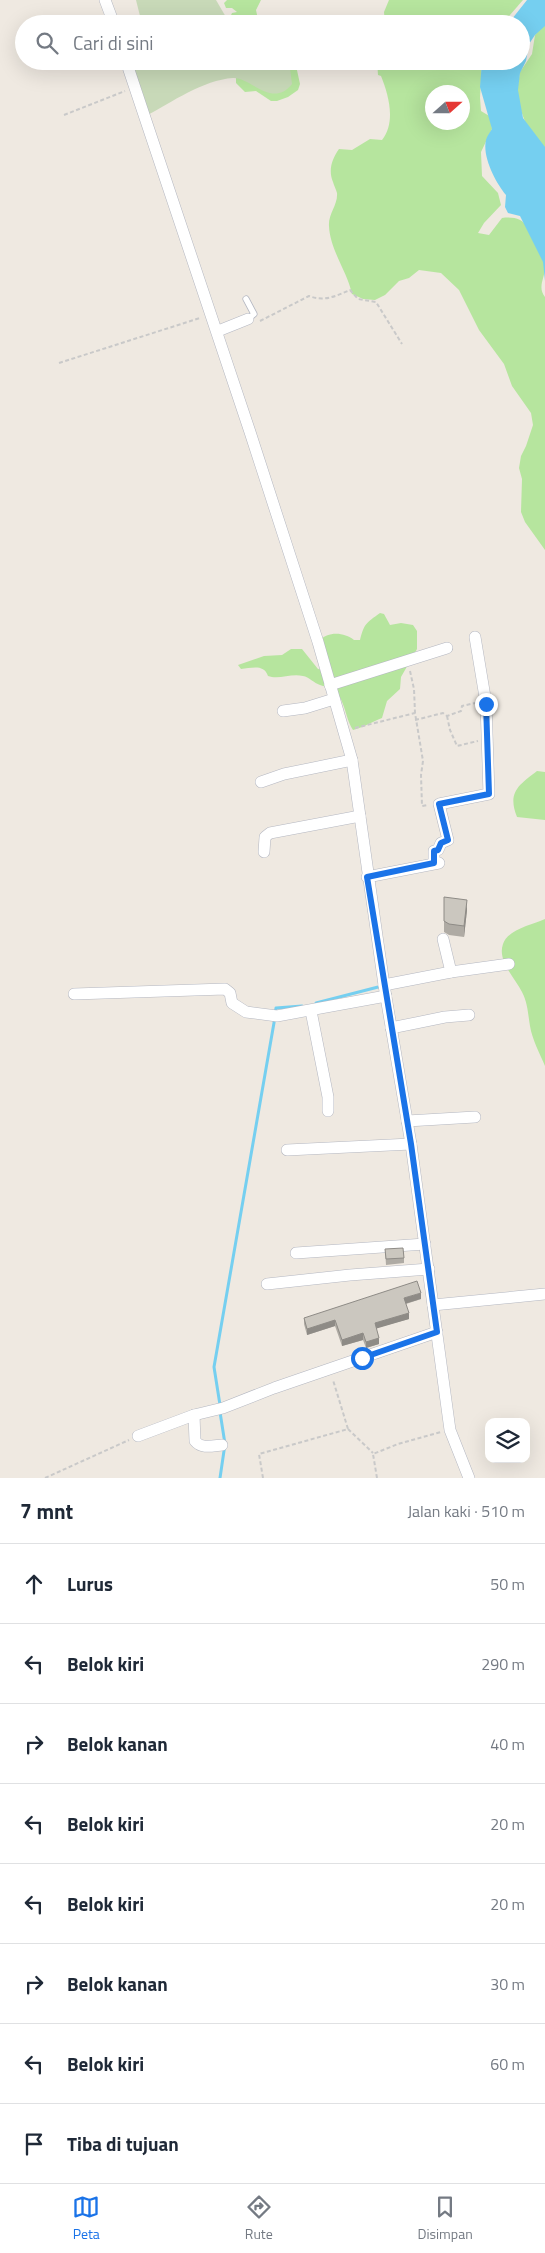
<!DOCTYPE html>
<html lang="id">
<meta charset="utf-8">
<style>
:root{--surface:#fff;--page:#f6f6f7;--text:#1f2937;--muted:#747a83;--line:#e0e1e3;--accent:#1a73e8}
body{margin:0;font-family:"Titillium Web",sans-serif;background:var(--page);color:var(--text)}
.controls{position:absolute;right:15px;bottom:15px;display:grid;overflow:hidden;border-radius:10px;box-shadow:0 5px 20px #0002}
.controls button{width:45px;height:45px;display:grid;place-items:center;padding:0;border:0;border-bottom:1px solid var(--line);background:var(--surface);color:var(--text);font:25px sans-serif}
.compass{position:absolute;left:425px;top:85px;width:45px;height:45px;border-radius:50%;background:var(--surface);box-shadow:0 5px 20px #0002;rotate:69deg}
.stop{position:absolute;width:15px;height:15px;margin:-11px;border:4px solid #1a73e8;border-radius:50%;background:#fff}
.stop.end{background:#1a73e8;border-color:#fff;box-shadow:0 1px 5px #0008}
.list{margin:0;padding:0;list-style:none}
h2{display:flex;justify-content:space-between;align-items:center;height:65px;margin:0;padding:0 20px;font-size:21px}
h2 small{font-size:16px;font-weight:400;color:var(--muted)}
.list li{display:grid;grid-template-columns:32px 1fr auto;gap:15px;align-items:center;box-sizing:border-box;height:80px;padding:0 20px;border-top:1px solid var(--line)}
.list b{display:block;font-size:19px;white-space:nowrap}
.list em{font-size:16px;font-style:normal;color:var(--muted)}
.icon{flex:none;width:28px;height:28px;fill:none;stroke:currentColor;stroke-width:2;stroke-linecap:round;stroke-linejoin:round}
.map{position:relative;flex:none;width:545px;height:1478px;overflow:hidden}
.search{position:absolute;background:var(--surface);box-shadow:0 5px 20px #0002;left:15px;right:15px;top:15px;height:55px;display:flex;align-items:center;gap:12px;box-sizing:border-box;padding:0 18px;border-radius:28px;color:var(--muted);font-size:19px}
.sheet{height:705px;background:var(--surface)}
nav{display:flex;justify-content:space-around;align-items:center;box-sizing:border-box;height:70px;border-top:1px solid var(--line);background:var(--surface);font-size:14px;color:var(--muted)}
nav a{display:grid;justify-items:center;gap:2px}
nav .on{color:var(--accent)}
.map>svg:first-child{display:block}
</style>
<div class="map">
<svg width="545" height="1478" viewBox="0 0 545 1478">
<rect width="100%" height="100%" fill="#efe9e1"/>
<!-- green -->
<g fill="#b6e59e" fill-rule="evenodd">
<path d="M227 0H261L256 10 259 24H227L232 13 237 12 232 8H226L224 3Z"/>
<path d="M389 0H523L502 24H385L384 12Z"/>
<path d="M545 23V176L516 97 520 72 532 54 535 35Z"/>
<path d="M284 61H295L300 84 298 90 288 97 277 101H271L256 91 245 92 236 83V77Z"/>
<path d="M377 61H482L480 98 481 111 491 117 492 129 481 152 482 176 498 193 501 205 484 223 478 233 489 235 502 218C526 215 530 229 538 249 540 254 545 262 545 267 545 278 537 287 545 297V550L525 522 521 512 522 479 519 468 521 456 526 446 533 425 531 413 512 386 504 364 479 330 459 290 441 273 419 270 409 278 399 281 385 295 375 300 363 299 352 294C347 271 330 250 329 226 328 214 338 205 337 193 336 189 334 186 333 182 328 170 332 159 339 149L352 150 370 139 382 140C396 122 389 96 381 76L378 75ZM432 92H462V122H432Z"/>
<path d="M380 613 384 614 390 625 401 623 413 625 417 631V649L401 677 400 689 387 701 382 718C372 722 362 728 353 730 344 716 346 698 331 688 328 686 324 687 320 685 314 683 309 677 303 676 291 673 279 680 268 676 264 664 252 668 241 669L238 665 264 656 282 655 291 649H302L318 669 324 670 319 641C328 631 344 632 354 640H360C364 624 366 623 380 613Z"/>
<path d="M537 771 545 772V820L517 817C507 792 519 785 537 771Z"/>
<path d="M545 919V1066C540 1054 532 1039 530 1026 528 1015 528 1003 522 992 515 978 497 961 503 944 508 929 532 925 545 919Z"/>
</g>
<!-- cemetery -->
<g fill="#c8d9b8">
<path d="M136 0H216L230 24H142Z"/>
<path d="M130 61H289L292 84C272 109 251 77 233 78 203 80 172 102 146 116Z"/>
</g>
<!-- water -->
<path fill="#75cff0" d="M527 0H545V26L535 35 529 44 526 61 520 73 518 90 523 118 545 147V281L543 262 520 216 508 213 505 207 506 195C496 183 482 157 486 140 487 136 490 132 492 129L480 87 482 61H521V24H508Z"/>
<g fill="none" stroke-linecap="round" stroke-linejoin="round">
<!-- stream -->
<g stroke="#75cff0" stroke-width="3">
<path d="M316 1003 382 986"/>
<path d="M275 1014 276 1008 302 1006"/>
<path d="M220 1405 214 1367 275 1017"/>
<path d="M220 1478 225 1444 220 1412"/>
</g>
<defs>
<path id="lane" d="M246 299 254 314 248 319"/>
<g id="street">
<path d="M105 0 114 24"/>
<path d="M126 61 250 432 318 642 352 760 384 985 411 1144 450 1430 469 1478"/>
<path d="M218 331 248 319"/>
<path d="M330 685 447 648"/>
<path d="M283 711 305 708 334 699"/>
<path d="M261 782 284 774 352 760"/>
<path d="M264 852 265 837 270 833 360 816"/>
<path d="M434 863V851L438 850 441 843 448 840 439 804 489 794 486 703 475 637"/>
<path d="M367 877 439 863"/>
<path d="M443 939 451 972"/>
<path d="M384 985 451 972 509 964"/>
<path d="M74 994 225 989 230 993 232 1003 246 1012 277 1016 386 996"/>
<path d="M311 1011 328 1097V1111"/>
<path d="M391 1028 445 1017 469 1015"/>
<path d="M407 1121 475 1117"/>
<path d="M287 1150 411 1144"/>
<path d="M296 1253 425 1244"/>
<path d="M267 1284 350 1275 429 1269"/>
<path d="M433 1305 545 1294"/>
<path d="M194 1415 195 1441C201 1449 212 1446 222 1445"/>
<path d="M138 1436 194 1415 223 1408 274 1388 437 1332"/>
</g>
</defs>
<!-- lane casing -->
<use href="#lane" stroke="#b4b7c1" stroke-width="7"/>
<!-- street casing -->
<use href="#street" stroke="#b4b7c1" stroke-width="12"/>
<!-- path -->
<g stroke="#c9c9c9" stroke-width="2" stroke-dasharray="4 2.5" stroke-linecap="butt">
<path d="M64 115 125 91"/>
<path d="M260 321 309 296C324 302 336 296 350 290L358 299 376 302 402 344"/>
<path d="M59 363 200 318"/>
<path d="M410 671 414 689 415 713"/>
<path d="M447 716 450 730 457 746 478 741"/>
<path d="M415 720 443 713 447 716 461 711 462 706 475 703"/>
<path d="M355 728 415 713 423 761 421 775 422 806 427 805"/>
<path d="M348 1429 373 1453"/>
<path d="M45 1478 129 1440"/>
<path d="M263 1478 259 1454 348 1429 333 1380"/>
<path d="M377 1478 373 1454 398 1444 441 1432"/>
</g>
<!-- lane -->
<use href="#lane" stroke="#fff" stroke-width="5.5"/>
<!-- street -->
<use href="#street" stroke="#fff" stroke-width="11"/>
</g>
<!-- wall -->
<g fill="#afaba4">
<path d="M444 897 467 910 464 937 449 935 444 932Z"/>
<path d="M385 1249 404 1258V1263L386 1265Z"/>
<path d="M421 1299 406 1304 409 1319 376 1328 379 1344 366 1348 363 1340 342 1346 335 1326 307 1335 304 1324V1318Z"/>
</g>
<!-- shaded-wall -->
<g fill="#8e8b86">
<path d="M467 900V910L464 937V926Z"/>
<path d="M421 1293V1299L404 1304V1298Z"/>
<path d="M409 1313V1319L375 1329V1323Z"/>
<path d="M335 1320V1326L307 1335V1329Z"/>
<path d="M363 1333V1340L342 1346V1340Z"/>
<path d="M379 1338V1344L366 1348V1342Z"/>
</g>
<!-- building -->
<g fill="#cbc7bf" stroke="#8e8b86">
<path d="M444 897 467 900 464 926 449 924 444 921Z"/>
<path d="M403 1248 404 1258 386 1259 385 1249Z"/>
<path d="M417 1281 421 1293 404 1298 409 1313 375 1323 379 1338 366 1342 363 1333 342 1340 335 1320 307 1329 304 1318Z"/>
</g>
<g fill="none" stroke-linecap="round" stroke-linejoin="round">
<!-- route -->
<path stroke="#1a73e8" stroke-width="6" d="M362 1358 437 1332 411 1144 367 877 434 863V851L438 850 441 843 448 840 439 804 489 794 486 704"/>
</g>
</svg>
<div class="controls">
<button><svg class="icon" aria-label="layers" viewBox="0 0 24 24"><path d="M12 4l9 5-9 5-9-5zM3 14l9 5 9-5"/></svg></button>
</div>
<svg class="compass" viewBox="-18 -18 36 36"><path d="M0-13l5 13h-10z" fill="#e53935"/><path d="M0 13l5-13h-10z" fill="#747a83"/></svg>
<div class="stop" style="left:362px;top:1358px"></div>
<div class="stop end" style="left:486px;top:704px"></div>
<div class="search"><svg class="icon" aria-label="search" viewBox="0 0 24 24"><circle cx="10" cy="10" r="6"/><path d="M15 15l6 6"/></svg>Cari di sini</div>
</div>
<section class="sheet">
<h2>7 mnt<small>Jalan kaki · 510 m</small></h2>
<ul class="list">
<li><svg class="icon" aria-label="ahead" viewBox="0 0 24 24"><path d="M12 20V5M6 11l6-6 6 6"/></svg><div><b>Lurus</b></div><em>50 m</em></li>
<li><svg class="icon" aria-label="left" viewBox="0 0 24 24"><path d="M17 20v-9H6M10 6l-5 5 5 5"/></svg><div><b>Belok kiri</b></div><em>290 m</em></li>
<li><svg class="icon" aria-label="right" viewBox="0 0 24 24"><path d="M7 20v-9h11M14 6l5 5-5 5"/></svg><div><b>Belok kanan</b></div><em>40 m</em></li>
<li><svg class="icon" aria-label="left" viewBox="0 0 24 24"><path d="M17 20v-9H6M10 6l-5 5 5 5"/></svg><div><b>Belok kiri</b></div><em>20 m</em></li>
<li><svg class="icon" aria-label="left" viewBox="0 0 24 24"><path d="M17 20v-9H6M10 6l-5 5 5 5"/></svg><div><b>Belok kiri</b></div><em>20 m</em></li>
<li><svg class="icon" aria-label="right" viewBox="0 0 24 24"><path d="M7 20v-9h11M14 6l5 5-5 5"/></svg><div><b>Belok kanan</b></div><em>30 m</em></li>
<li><svg class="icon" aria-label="left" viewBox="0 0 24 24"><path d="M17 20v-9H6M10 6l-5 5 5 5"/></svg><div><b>Belok kiri</b></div><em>60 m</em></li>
<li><svg class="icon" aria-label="arrive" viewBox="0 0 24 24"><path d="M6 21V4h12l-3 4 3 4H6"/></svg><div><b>Tiba di tujuan</b></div></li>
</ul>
</section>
<nav>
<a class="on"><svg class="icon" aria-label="map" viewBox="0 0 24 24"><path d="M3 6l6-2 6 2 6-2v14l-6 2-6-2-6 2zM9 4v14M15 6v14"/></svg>Peta</a>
<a><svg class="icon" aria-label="directions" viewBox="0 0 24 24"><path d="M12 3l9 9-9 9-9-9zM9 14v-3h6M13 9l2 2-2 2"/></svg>Rute</a>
<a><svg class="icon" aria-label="saved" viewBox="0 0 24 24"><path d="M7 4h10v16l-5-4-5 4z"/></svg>Disimpan</a>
</nav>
